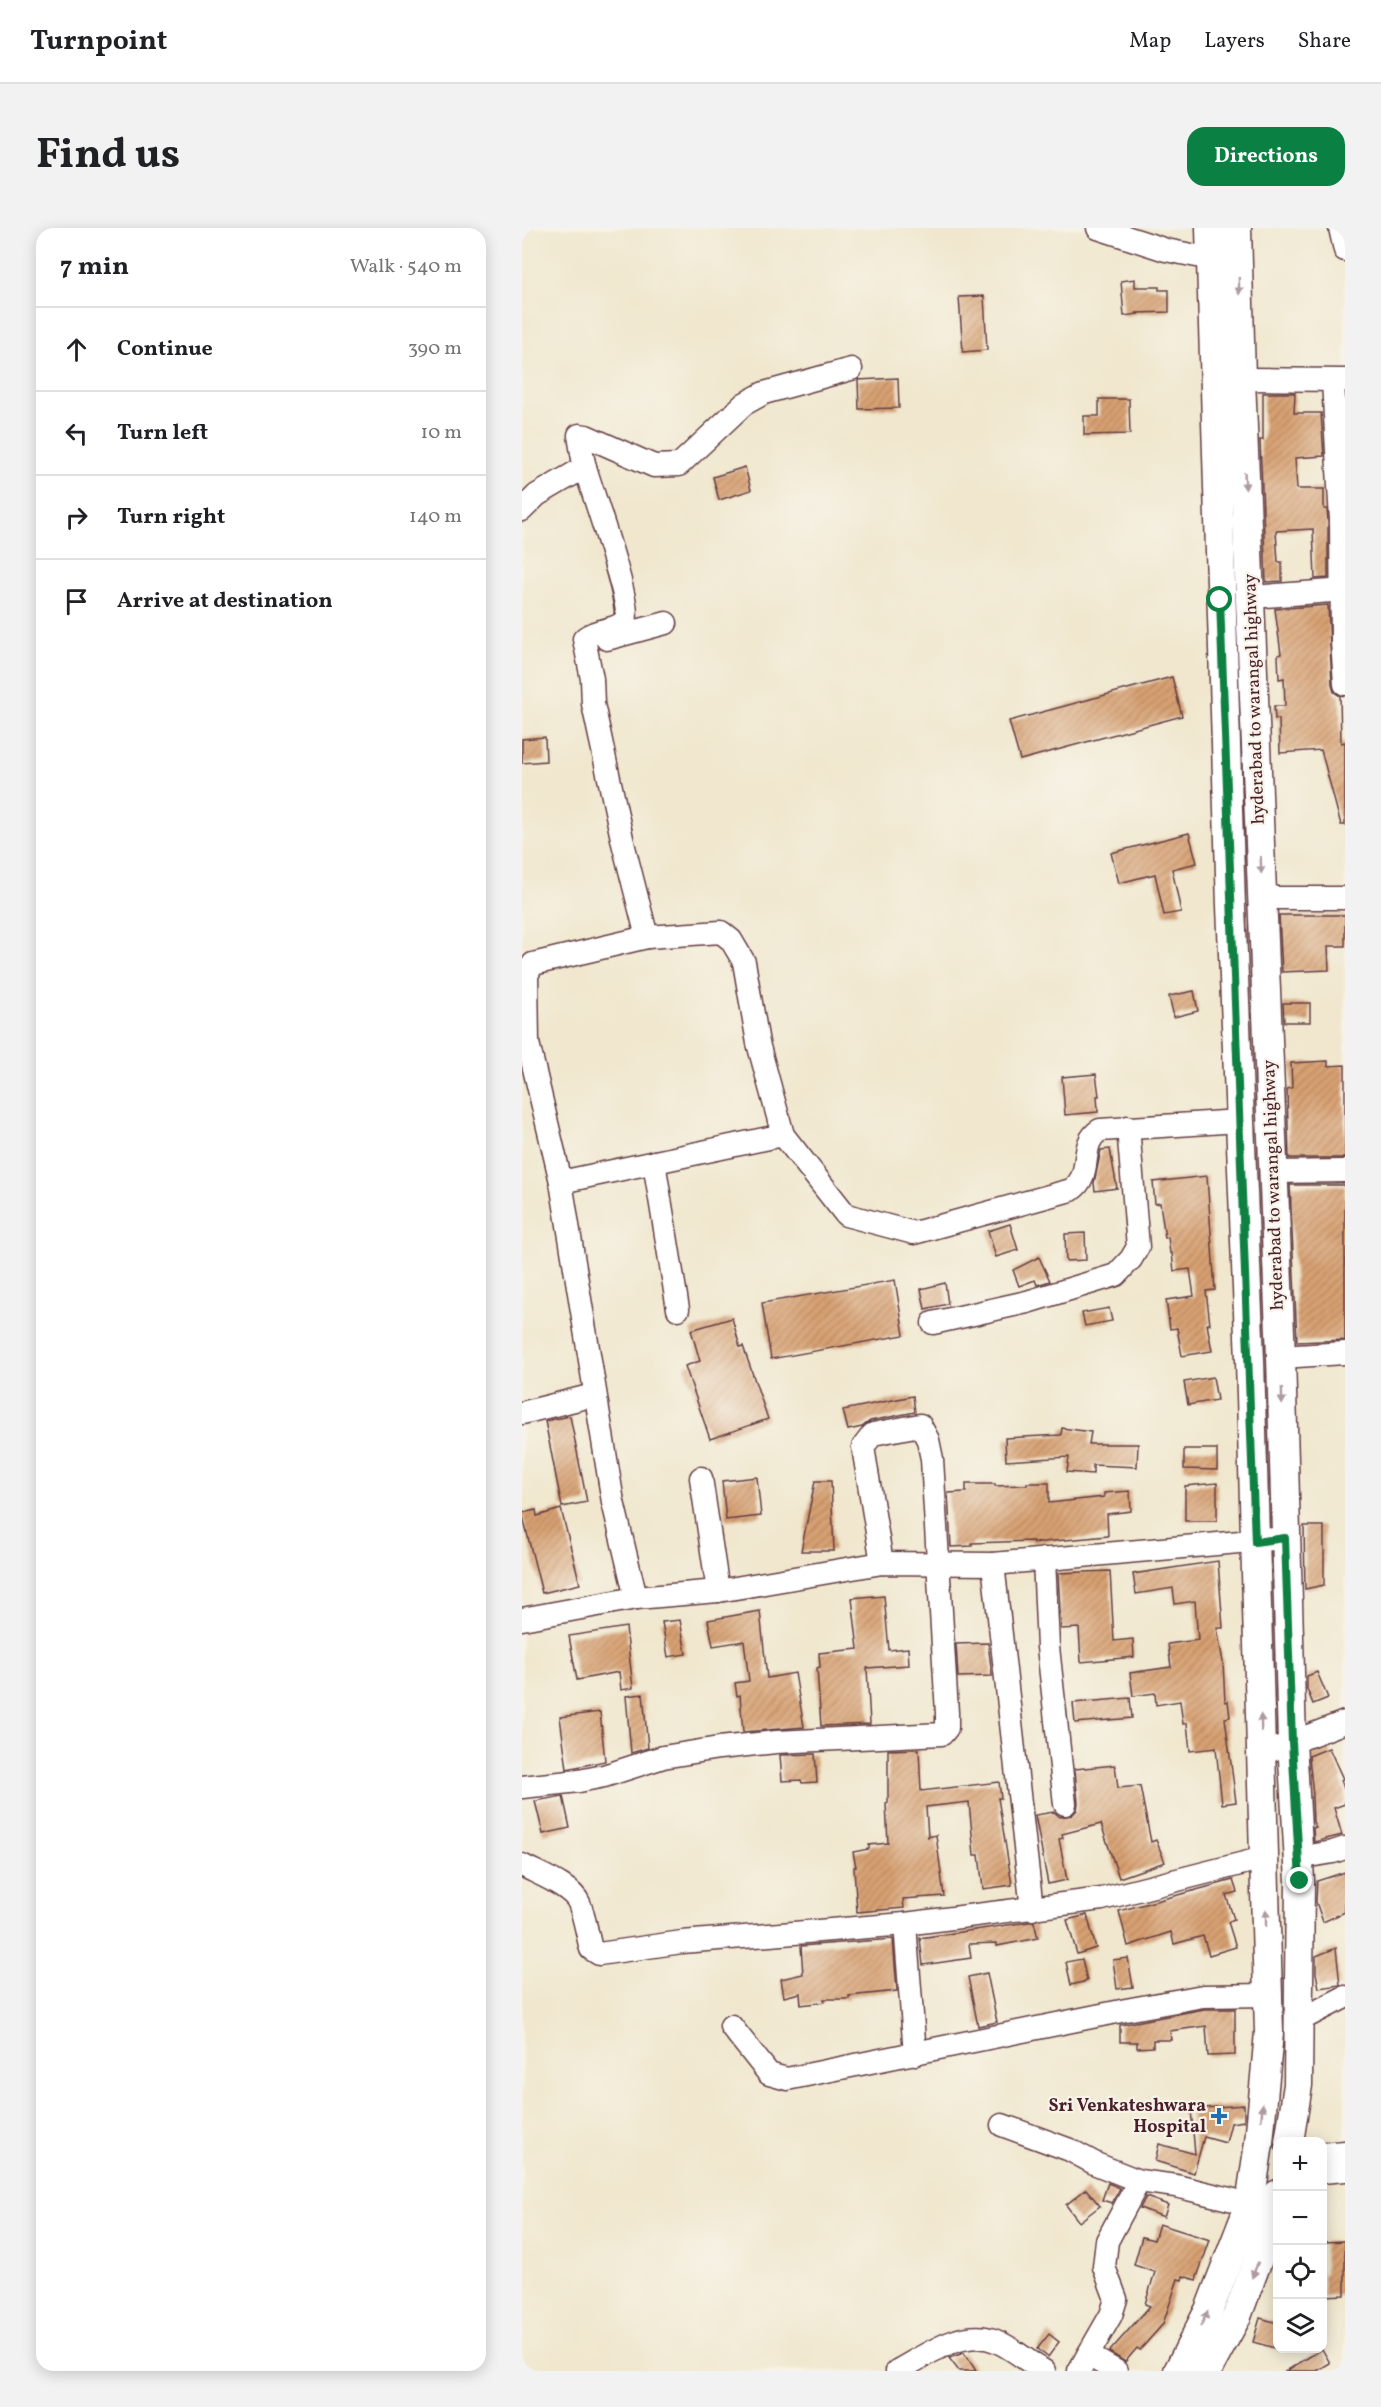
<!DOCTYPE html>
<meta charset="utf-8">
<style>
:root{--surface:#fff;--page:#f2f2f2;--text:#202124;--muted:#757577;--line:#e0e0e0;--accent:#0b8043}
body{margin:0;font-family:Vollkorn,serif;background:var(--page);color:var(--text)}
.controls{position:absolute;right:18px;bottom:18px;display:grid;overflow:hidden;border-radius:12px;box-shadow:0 3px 15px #0003}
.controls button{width:54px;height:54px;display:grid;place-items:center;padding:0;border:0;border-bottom:2px solid var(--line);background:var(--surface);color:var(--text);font:30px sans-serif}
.stop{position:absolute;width:18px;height:18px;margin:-14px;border:4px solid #0b8043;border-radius:50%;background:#fff}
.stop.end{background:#0b8043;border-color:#fff;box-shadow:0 2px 6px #0008}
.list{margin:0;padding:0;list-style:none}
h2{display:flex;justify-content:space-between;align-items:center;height:78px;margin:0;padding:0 24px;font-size:26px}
h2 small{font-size:20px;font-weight:400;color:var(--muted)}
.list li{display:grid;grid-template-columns:39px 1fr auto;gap:18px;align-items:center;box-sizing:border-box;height:84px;padding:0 24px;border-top:2px solid var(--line)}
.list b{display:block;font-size:22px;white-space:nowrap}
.list em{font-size:20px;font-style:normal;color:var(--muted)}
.icon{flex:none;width:33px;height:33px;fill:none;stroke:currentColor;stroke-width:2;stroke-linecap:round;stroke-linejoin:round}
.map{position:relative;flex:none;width:823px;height:2143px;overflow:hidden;border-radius:18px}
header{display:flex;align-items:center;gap:36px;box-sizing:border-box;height:84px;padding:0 30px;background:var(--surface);border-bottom:2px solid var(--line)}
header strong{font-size:28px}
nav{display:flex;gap:33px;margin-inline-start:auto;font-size:21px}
.intro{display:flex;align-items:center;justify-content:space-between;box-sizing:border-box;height:144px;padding:0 36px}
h1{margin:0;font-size:42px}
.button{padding:15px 27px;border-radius:18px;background:var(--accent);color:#fff;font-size:21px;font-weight:700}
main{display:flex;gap:36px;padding:0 36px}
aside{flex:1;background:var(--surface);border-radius:18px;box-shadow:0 3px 15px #0003}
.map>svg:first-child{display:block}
</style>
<header>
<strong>Turnpoint</strong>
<nav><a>Map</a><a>Layers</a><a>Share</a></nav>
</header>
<div class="intro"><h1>Find us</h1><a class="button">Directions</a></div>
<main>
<aside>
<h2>7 min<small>Walk · 540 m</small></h2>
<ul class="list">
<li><svg class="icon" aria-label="ahead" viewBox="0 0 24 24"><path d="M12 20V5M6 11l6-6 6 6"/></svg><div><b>Continue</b></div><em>390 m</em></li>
<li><svg class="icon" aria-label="left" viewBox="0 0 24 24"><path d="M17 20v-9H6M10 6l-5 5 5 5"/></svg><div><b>Turn left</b></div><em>10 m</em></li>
<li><svg class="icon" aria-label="right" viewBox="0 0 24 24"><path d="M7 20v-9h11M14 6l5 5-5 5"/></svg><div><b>Turn right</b></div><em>140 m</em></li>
<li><svg class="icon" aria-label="arrive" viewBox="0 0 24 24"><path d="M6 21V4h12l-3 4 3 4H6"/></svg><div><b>Arrive at destination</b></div></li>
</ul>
</aside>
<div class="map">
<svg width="823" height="2143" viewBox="0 0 823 2143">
<defs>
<pattern id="building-hatch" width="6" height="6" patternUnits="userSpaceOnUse" patternTransform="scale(1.5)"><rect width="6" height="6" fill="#d8a172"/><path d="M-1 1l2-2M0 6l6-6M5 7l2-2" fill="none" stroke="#b1835e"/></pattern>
</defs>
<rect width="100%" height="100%" fill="#f7f3e8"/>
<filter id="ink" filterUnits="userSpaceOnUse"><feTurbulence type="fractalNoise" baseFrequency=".0167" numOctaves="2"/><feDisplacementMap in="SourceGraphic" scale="12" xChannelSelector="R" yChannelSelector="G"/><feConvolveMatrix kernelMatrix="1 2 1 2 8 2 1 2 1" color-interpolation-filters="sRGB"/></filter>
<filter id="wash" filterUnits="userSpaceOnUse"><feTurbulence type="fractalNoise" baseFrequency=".008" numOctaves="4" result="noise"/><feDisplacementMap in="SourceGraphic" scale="24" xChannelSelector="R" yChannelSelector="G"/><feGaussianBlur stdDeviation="1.35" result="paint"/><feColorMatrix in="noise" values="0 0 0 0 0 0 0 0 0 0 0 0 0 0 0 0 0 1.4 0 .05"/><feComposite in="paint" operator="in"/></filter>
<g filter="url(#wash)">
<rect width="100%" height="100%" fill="#f0e7ce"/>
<g id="blocks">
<!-- building -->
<g fill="url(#building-hatch)">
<path d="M613 51V59H637V62H647V84L615 85 616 86 602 88 599 53Z"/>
<path d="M462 68 465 122 441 124 437 69Z"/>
<path d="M376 150 377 180 337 181 336 152Z"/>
<path d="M741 165H773L772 185H799L802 228 773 230 775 261H802V281H805L806 292V350L793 351 791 301 754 303 756 334H760V353L744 354 738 212H741Z"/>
<path d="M577 171H607L608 206 562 207V188H577Z"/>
<path d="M223 239 229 262 197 272 191 249Z"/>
<path d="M806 377 810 457 812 464 818 468 819 515 823 514V597H819L799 522 758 525 757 491H753L752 478H763L762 450 757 451 756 427 759 426 753 381Z"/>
<path d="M650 449 660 488 498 532 487 493Z"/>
<path d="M23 509 24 533 0 535V511Z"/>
<path d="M667 605 675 635 650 641 659 684 642 687 633 646 597 655 589 625Z"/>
<path d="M757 687H823V718H806L807 742 760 744Z"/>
<path d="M672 763 676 783 652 789 647 768Z"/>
<path d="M761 775H788V794H762Z"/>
<path d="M806 833V838L823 837V930H767L765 861 770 860 769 835Z"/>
<path d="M574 846 577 868H575L576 884 543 887 540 849Z"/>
<path d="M588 921 595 960 573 963 572 955 579 922Z"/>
<path d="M685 948 693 1062 684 1063 688 1096H685L690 1123 660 1128 655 1100 648 1101 644 1072 672 1068 668 1041 652 1043 650 1025H648L646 1009 643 1010 638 975 633 976 631 954Z"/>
<path d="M768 957H823V1112L775 1114Z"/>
<path d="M488 996 496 1022 474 1029 466 1003Z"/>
<path d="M563 1005 564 1032 544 1033 543 1006Z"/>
<path d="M517 1029 528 1053 515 1057 513 1052 497 1058 491 1042Z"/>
<path d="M373 1052 382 1107 249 1131 240 1075Z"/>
<path d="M423 1055 426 1076 403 1081 399 1061Z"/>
<path d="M587 1080 590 1093 563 1098 560 1085Z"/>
<path d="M210 1090 218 1119 221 1118 246 1191 188 1211 163 1138 178 1133 169 1102Z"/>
<path d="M691 1149 695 1172 666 1177 662 1154Z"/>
<path d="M391 1168 393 1184 348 1193 340 1199 326 1202 321 1182Z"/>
<path d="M48 1188 65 1274 40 1279 23 1193Z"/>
<path d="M540 1200 569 1204 567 1216H616L615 1239 571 1237V1246L545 1244 547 1229 484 1233 483 1210 539 1207Z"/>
<path d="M662 1221H695V1242L662 1241Z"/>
<path d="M235 1249 239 1288 204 1292 200 1253Z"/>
<path d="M293 1253H309L312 1323H279Z"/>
<path d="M505 1255H527V1275L582 1269V1265L608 1263 609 1283 585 1286 586 1308 511 1315V1313L450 1315V1318L429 1319 426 1265 444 1264V1256H473V1258L505 1257Z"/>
<path d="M695 1255V1293H663V1258Z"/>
<path d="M39 1281 58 1356 20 1365 0 1285 14 1282 15 1288Z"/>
<path d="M782 1298H802V1357L783 1361Z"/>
<path d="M696 1333 701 1400H695L701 1434 703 1474 706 1473 708 1489 703 1490 714 1574 700 1576 694 1520 668 1523 665 1495 661 1496 658 1473 634 1477 633 1465 611 1468 608 1445 649 1439 646 1416 676 1412 673 1373 653 1376 651 1360 614 1366 611 1346Z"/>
<path d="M588 1343 592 1413 611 1411 612 1429 559 1434 557 1400 539 1401 536 1345Z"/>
<path d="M351 1368V1369L362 1368 367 1422 386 1420 387 1437 345 1440 348 1496 299 1498 295 1440 298 1439 297 1425 336 1421 330 1370Z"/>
<path d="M238 1383 245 1450 273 1445 282 1499 221 1504 218 1467 215 1468 213 1455 227 1453 222 1413 191 1418 186 1392Z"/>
<path d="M158 1392 164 1426 146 1429 140 1394Z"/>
<path d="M104 1399 111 1460 99 1462 97 1444 55 1452 47 1408Z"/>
<path d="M466 1415 470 1448 436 1449 434 1416Z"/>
<path d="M795 1444 806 1470 791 1476 785 1461V1448Z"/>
<path d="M121 1466 126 1520 109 1525 104 1468Z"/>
<path d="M608 1470 610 1490 553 1495 551 1475Z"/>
<path d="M78 1484 83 1533 45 1541 38 1489Z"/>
<path d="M807 1520 821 1551 819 1552 823 1563V1576L812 1580 820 1607 792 1614 791 1600 794 1599 791 1594 790 1569 791 1568 787 1528Z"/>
<path d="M397 1521 399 1563 477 1554 479 1570H476L490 1657 461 1661 457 1627H452L447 1574 404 1579 406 1609 414 1607 422 1668 381 1671 382 1680 335 1684 332 1639H334L331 1624 347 1621V1617L366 1615 364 1576 366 1575V1522Z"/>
<path d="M293 1526 295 1554 280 1555 279 1552 260 1553 258 1527Z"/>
<path d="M593 1537 596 1560 618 1558 629 1614 634 1612 643 1634 597 1650 579 1596 540 1606 541 1610 537 1611 545 1652 526 1656 513 1587 532 1584 538 1589 550 1587 555 1582 556 1575 553 1541Z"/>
<path d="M41 1568 48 1600 21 1606 13 1573Z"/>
<path d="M823 1644V1684L801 1694 794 1674 795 1653Z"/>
<path d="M711 1652 715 1664 704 1667 712 1691 706 1694 714 1719 687 1727 681 1708 652 1716 649 1704 606 1718 597 1683Z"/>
<path d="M565 1687 574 1720 555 1726 545 1692Z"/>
<path d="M507 1694H512L516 1710 475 1718V1715L447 1716 449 1730 401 1737 398 1710Z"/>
<path d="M371 1711 375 1763 327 1768V1771H302L303 1774 279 1777 278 1765 262 1769 259 1751 281 1746 279 1718Z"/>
<path d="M814 1720 818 1757 797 1760 794 1745V1728Z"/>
<path d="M606 1730 611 1759 595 1761 591 1732Z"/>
<path d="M560 1731 565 1753 549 1757 544 1734Z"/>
<path d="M465 1745 475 1794 456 1798 446 1749Z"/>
<path d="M682 1781H713V1827L686 1828 684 1798 648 1803 649 1812H631V1819L615 1820V1814H598V1797Z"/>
<path d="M722 1877V1893L709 1895 704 1915 682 1909 672 1945 633 1933 637 1916 673 1926 669 1881Z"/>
<path d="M586 1955 598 1960 590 1975 580 1972Z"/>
<path d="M564 1961 578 1978 557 1994 544 1977Z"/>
<path d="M624 1969 646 1977 642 1989 618 1980Z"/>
<path d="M637 1996 688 2012 674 2052 661 2048 660 2052 656 2051 641 2096 618 2122 615 2120 603 2134 587 2124 628 2078 623 2076 633 2044 612 2037 620 2009 632 2012Z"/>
<path d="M823 2013V2067L801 2068V2046H803L802 2014Z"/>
<path d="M738 2090 756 2095V2121L731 2114Z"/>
<path d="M527 2106 537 2114 526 2129 515 2121Z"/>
<path d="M800 2121 808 2135 795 2143H764Z"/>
<path d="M442 2125 449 2135 454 2143H437L427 2130Z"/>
</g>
</g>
</g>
<g filter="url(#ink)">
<use href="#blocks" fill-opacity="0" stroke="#633d43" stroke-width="1.5"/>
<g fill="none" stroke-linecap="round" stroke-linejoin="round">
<defs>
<g id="minor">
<path d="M576 0 644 22 690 31"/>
<path d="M818 0 823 22"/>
<path d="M329 141 242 165 222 176 157 237 132 238 64 208 57 207C59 218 60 229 63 239 69 261 111 378 103 392 96 403 72 401 62 411L70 451 71 476 101 615 125 709 199 704 209 712 222 734 236 815 261 907 324 987 392 1005 549 962C573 946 555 916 578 902L717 893"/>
<path d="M719 151 823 152"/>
<path d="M811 153 819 292 820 414 823 456"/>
<path d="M0 282 15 267 63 239"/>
<path d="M729 369 823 362"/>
<path d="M85 411 144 395"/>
<path d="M740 670H823"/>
<path d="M6 815 39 954 91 1274 114 1370"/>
<path d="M0 817 6 815 5 747 11 736 125 709"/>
<path d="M132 934 156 1081"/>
<path d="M752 944 823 943"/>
<path d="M39 954 261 907"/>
<path d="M411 1095 505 1074 594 1047 609 1031 616 1019 606 899"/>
<path d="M759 1129 823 1125"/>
<path d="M0 1185 72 1167"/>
<path d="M179 1250 196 1363"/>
<path d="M522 1331 526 1419 543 1576"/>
<path d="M471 1336 510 1681"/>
<path d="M0 1391 114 1370 196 1363 360 1335 471 1336 763 1310"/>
<path d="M740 1526 823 1494"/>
<path d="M0 1559 57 1553 82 1548 141 1529 197 1520 254 1514 420 1506 425 1500V1485L410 1231 406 1212 398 1197 351 1206 341 1219 360 1335"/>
<path d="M776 1630 811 1624 823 1620"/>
<path d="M0 1637C16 1646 50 1658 57 1675 63 1690 65 1706 69 1721L77 1726 160 1714 383 1696 580 1671 742 1630"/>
<path d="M383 1696 393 1826"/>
<path d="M778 1792 823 1769"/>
<path d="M209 1798 247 1846 265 1851 604 1782 681 1768 745 1767"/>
<path d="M480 1897 548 1922 574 1936 617 1953 654 1958 728 1976"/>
<path d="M800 1926 823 1924"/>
<path d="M800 1944 823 1942"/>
<path d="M566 2127 589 2087 594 2071 582 2039 585 2013 617 1953"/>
<path d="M375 2143C403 2128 441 2099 474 2113 491 2120 506 2134 522 2143"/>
<path d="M557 2143 566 2127 594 2143"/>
</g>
<g id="major">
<path d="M715 0 719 151 759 1129 770 1514 778 1653 776 1857 767 1914"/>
<path d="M656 2143 687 2082 728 1976 737 1915 747 1804 728 1132 709 678 688 0"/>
<path d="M685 2143 715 2088 744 2010 756 1966"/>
</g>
</defs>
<!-- minor casing -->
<use href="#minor" stroke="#633d43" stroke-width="25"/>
<!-- major casing -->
<use href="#major" stroke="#633d43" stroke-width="31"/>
<!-- minor -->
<use href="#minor" stroke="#fff" stroke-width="22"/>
<!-- major -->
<use href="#major" stroke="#fff" stroke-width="28"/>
</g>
<!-- one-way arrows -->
<defs><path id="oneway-solid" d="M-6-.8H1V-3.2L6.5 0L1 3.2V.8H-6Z" transform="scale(1.5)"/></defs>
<g fill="#ae9aa0">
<use href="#oneway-solid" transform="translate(717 58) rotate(89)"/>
<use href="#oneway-solid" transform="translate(723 253) rotate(87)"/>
<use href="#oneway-solid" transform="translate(739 637) rotate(88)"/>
<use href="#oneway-solid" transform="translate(760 1168) rotate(89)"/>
<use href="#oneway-solid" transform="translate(739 1495) rotate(-92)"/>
<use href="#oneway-solid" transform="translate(744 1690) rotate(-90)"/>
<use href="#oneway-solid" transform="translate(740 1884) rotate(-85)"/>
<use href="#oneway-solid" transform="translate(733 2042) rotate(111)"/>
<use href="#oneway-solid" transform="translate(682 2091) rotate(-64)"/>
</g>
</g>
<g fill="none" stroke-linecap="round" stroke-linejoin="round" filter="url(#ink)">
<!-- route -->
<path stroke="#0b8043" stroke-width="8" d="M698 372 733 1314 763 1310 770 1514 778 1653"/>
</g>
<!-- markers -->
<path fill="#1f6fb2" stroke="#f7f3e8" stroke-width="2" d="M694 1879h6v6h6v6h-6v6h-6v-6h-6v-6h6z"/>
<g text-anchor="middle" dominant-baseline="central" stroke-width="4.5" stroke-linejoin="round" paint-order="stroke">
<!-- street labels -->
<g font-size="18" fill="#4a1f2b" stroke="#f7f3e8">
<text transform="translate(733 471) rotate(-92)">hyderabad to warangal highway</text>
<text transform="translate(752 957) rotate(-92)">hyderabad to warangal highway</text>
</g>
<!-- poi labels -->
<g font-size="18" font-weight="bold" fill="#4a1f2b" stroke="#f7f3e8" text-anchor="end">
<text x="684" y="1878">Sri Venkateshwara<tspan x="684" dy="21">Hospital</tspan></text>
</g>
</g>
</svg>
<div class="controls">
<button>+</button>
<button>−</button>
<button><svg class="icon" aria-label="locate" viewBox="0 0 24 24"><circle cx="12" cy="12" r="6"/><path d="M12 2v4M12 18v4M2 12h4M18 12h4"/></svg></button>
<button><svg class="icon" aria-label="layers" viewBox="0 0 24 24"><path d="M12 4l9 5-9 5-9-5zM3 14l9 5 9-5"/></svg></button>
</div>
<div class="stop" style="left:698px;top:372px"></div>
<div class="stop end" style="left:778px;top:1653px"></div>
</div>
</main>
